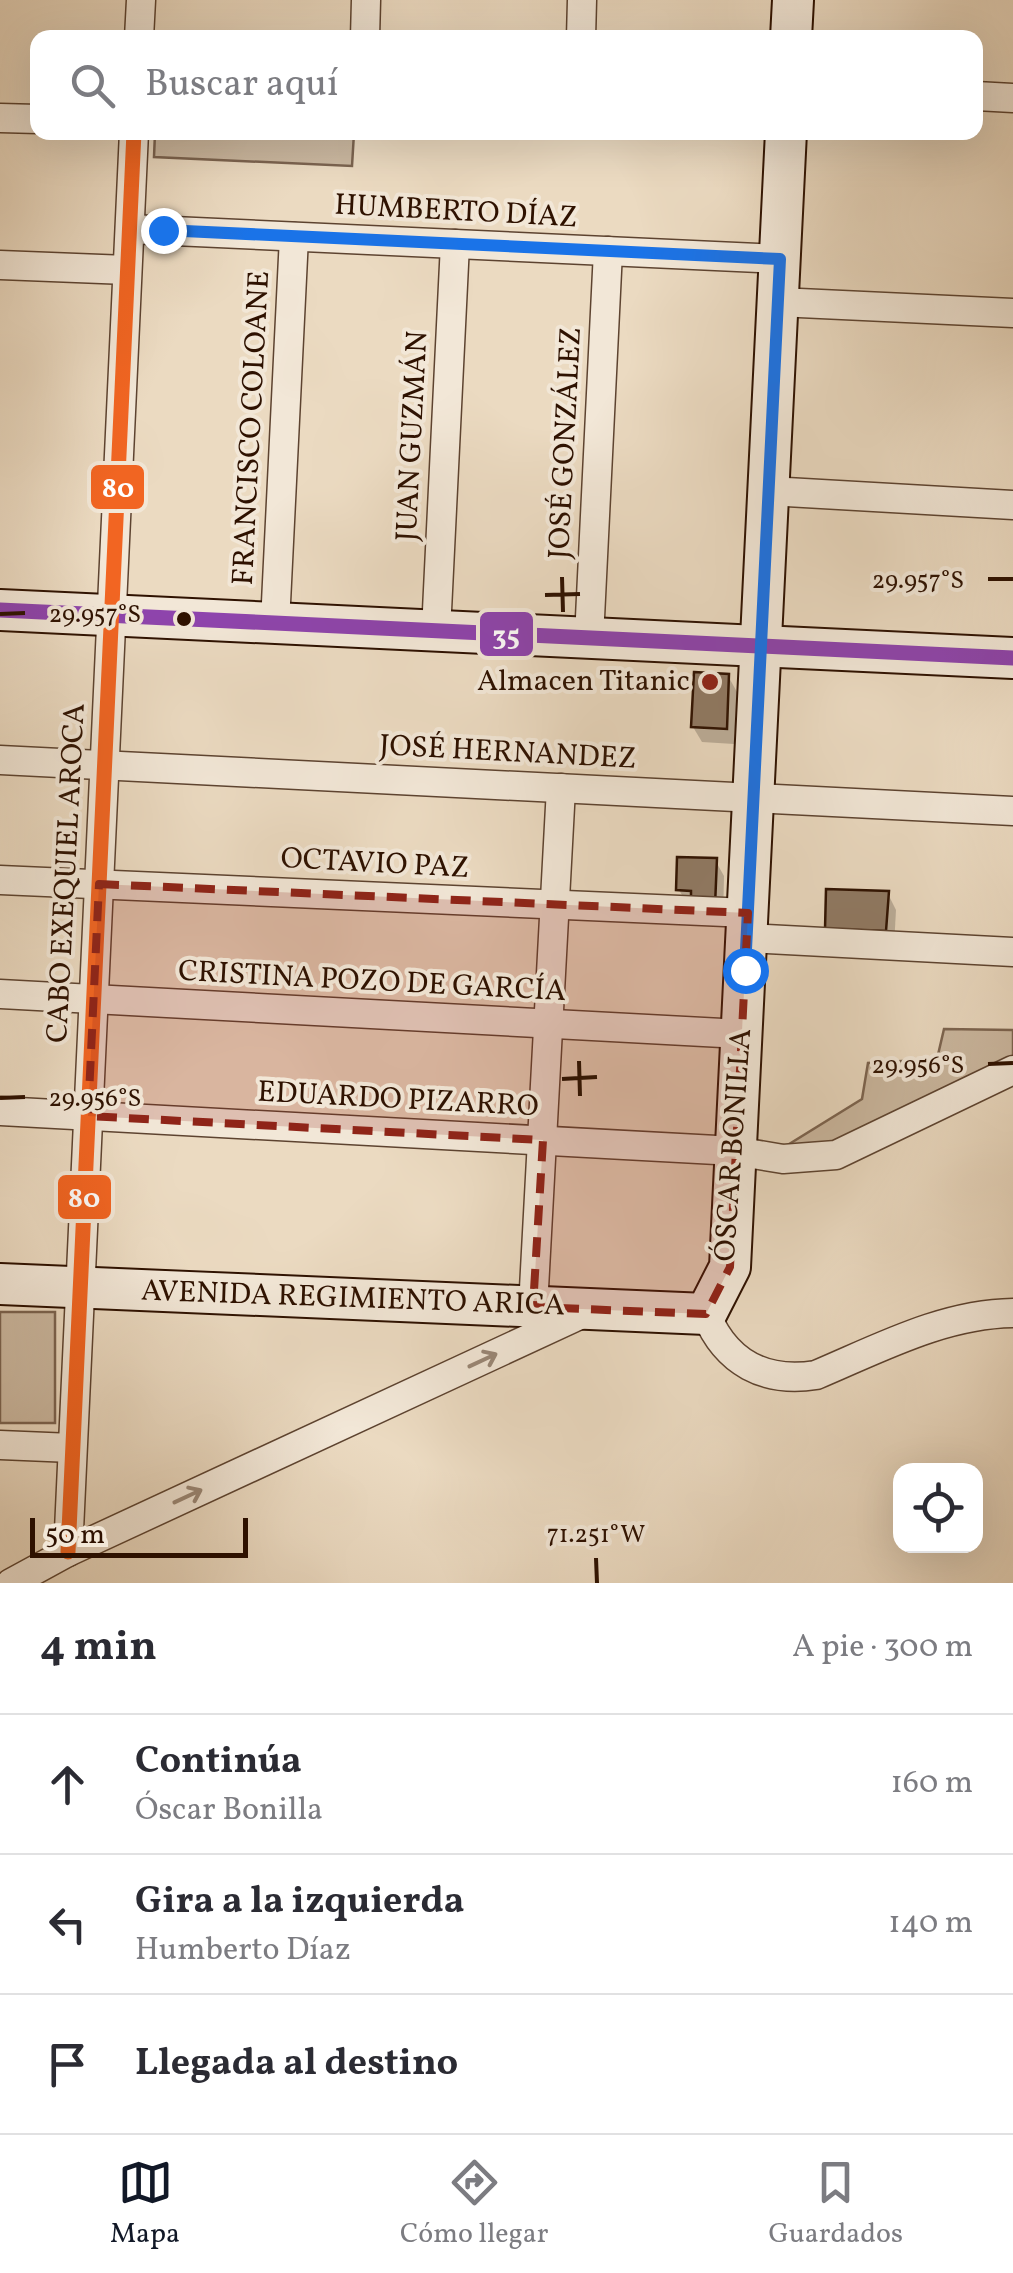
<!DOCTYPE html>
<html lang="es">
<meta charset="utf-8">
<style>
:root{--surface:#fff;--page:#f7f7f7;--text:#2b2b33;--muted:#7c7c81;--line:#e1e1e2;--accent:#111827}
body{margin:0;font-family:Vollkorn,serif;background:var(--page);color:var(--text)}
.controls{position:absolute;right:30px;bottom:30px;display:grid;overflow:hidden;border-radius:20px;box-shadow:0 10px 40px #0002}
.controls button{width:90px;height:90px;display:grid;place-items:center;padding:0;border:0;border-bottom:2px solid var(--line);background:var(--surface);color:var(--text);font:50px sans-serif}
.scale{position:absolute;left:30px;bottom:25px;width:218px;box-sizing:border-box;padding-left:10px;border:5px solid #2e1100;border-top:0;font-size:28px;line-height:35px;white-space:nowrap;color:#2e1100;-webkit-text-stroke:8px #f2e7d7;paint-order:stroke}
.stop{position:absolute;width:30px;height:30px;margin:-22px;border:8px solid #1a73e8;border-radius:50%;background:#fff}
.stop.end{background:#1a73e8;border-color:#fff;box-shadow:0 2px 10px #0008}
.list{margin:0;padding:0;list-style:none}
h2{display:flex;justify-content:space-between;align-items:center;height:130px;margin:0;padding:0 40px;font-size:42px}
h2 small{font-size:32px;font-weight:400;color:var(--muted)}
.list li{display:grid;grid-template-columns:65px 1fr auto;gap:30px;align-items:center;box-sizing:border-box;height:140px;padding:0 40px;border-top:2px solid var(--line)}
.list b{display:block;font-size:38px;white-space:nowrap}
.list p{margin:0;font-size:32px;white-space:nowrap;color:var(--muted)}
.list em{font-size:32px;font-style:normal;color:var(--muted)}
.icon{flex:none;width:55px;height:55px;fill:none;stroke:currentColor;stroke-width:2;stroke-linecap:round;stroke-linejoin:round}
.map{position:relative;flex:none;width:1013px;height:1583px;overflow:hidden}
.search{position:absolute;background:var(--surface);box-shadow:0 10px 40px #0002;left:30px;right:30px;top:30px;height:110px;display:flex;align-items:center;gap:25px;box-sizing:border-box;padding:0 35px;border-radius:20px;color:var(--muted);font-size:38px}
.sheet{height:550px;background:var(--surface)}
nav{display:flex;justify-content:space-around;align-items:center;box-sizing:border-box;height:140px;border-top:2px solid var(--line);background:var(--surface);font-size:28px;color:var(--muted)}
nav a{display:grid;justify-items:center;gap:5px}
nav .on{color:var(--accent)}
.map>svg:first-child{display:block}
</style>
<div class="map">
<svg width="1013" height="1583" viewBox="0 0 1013 1583">
<rect width="100%" height="100%" fill="#ebdac1"/>
<filter id="stains"><feTurbulence type="fractalNoise" baseFrequency=".002" numOctaves="4"/><feColorMatrix values="0 0 0 0 .2 0 0 0 0 .09 0 0 0 0 .02 0 0 0 .5 -.17"/></filter>
<radialGradient id="worn" r=".72"><stop offset=".6" stop-color="#630" stop-opacity="0"/><stop offset="1" stop-color="#630" stop-opacity=".3"/></radialGradient>
<!-- green -->
<g fill="#cbb8a0" stroke="#7c6450" stroke-width="2.5">
<path d="M155 133H354L352 166 154 157Z"/>
<path d="M944 1029 1013 1030V1060L832 1149 786 1146 862 1099 868 1063 937 1059Z"/>
<rect x="0" y="1312" width="55" height="111"/>
</g>
<!-- shadow -->
<g fill="#0003">
<path d="M728 676 737 692 734 744 702 742 693 727Z"/>
<path d="M715 860 724 876 723 921 688 905 679 890Z"/>
<path d="M888 894 896 910 894 946 837 944Z"/>
</g>
<!-- building -->
<g fill="#907a64" stroke="#2e1100" stroke-width="2.5">
<path d="M694 672 729 674 727 729 691 727Z"/>
<path d="M677 857 717 858 715 906 691 905V891L676 890Z"/>
<path d="M826 889 889 891 886 931 825 929Z"/>
</g>
<g fill="none" stroke-linecap="round" stroke-linejoin="round">
<defs>
<g id="street">
<path d="M139 38 141 0"/>
<path d="M365 38 366 0"/>
<path d="M581 38 582 0"/>
<path d="M976 96 1013 98"/>
<path d="M0 118 38 119"/>
<path d="M130 229 780 259"/>
<path d="M0 265 127 270"/>
<path d="M778 302 1013 313"/>
<path d="M769 491 1013 505"/>
<path d="M275 623 294 237"/>
<path d="M436 631 455 244"/>
<path d="M589 638 608 251"/>
<path d="M0 760 1013 811"/>
<path d="M0 880 748 913"/>
<path d="M746 938 1013 952"/>
<path d="M0 994 741 1034"/>
<path d="M0 1111 735 1151 783 1159 836 1155 1013 1070"/>
<path d="M533 1307 561 788"/>
<path d="M706 1314C726 1363 765 1383 816 1375 880 1348 943 1314 1013 1313"/>
<path d="M0 1445 72 1448"/>
<path d="M68 1552 134 132"/>
<path d="M11 1583 68 1552 586 1312"/>
</g>
<g id="secondary">
<path d="M791 38 793 0"/>
<path d="M0 610 1013 658"/>
<path d="M0 1284 706 1314 730 1267 786 132"/>
</g>
</defs>
<!-- street casing -->
<use href="#street" stroke="#5d4330" stroke-width="31"/>
<!-- secondary casing -->
<use href="#secondary" stroke="#2e1100" stroke-width="44"/>
<!-- street -->
<use href="#street" stroke="#f2e7d7" stroke-width="28"/>
<!-- secondary -->
<use href="#secondary" stroke="#f2e7d7" stroke-width="40"/>
<defs>
<path id="bus-1" d="M0 610 1013 658"/>
<path id="bus-2" d="M68 1552 134 132"/>
</defs>
<!-- bus-1 casing -->
<use href="#bus-1" stroke="#f2e7d7" stroke-width="22"/>
<!-- bus-2 casing -->
<use href="#bus-2" stroke="#f2e7d7" stroke-width="22"/>
<!-- bus-1 -->
<use href="#bus-1" stroke="#8e44ad" stroke-width="15"/>
<!-- bus-2 -->
<use href="#bus-2" stroke="#f26522" stroke-width="15"/>
</g>
<!-- one-way arrows -->
<defs><path id="oneway-shaft" d="M-6 0H5M1.5-3L5.5 0L1.5 3" fill="none" stroke-width="1.6" stroke-linecap="round" stroke-linejoin="round" transform="scale(2.5)"/></defs>
<g stroke="#9a8776">
<use href="#oneway-shaft" transform="translate(483 1360) rotate(-25)"/>
<use href="#oneway-shaft" transform="translate(188 1496) rotate(-25)"/>
</g>
<g fill="none" stroke-linecap="round" stroke-linejoin="round">
<!-- route -->
<path stroke="#1a73e8" stroke-width="12" d="M163 230 780 259 745 970"/>
</g>
<!-- marked area -->
<path fill="#8f2418" fill-opacity="0.2" stroke="#8f2418" stroke-width="8" stroke-dasharray="20 12" stroke-linejoin="round" d="M99 884 748 913 730 1267 706 1314 533 1307 543 1140 88 1116Z"/>
<!-- ticks -->
<path fill="none" stroke="#2e1100" stroke-width="4" d="M562 577 563 612M988 579H1013M545 595 580 594M0 614 25 613M579 1061 580 1096M988 1064 1013 1063M562 1079 597 1077M0 1098 25 1097M596 1558 597 1583"/>
<!-- markers -->
<circle fill="#2e1100" stroke="#f2e7d7" stroke-width="4" cx="184" cy="619" r="9"/>
<circle fill="#8f2418" stroke="#f2e7d7" stroke-width="4" cx="710" cy="682" r="10"/>
<g text-anchor="middle" dominant-baseline="central" stroke-width="8" stroke-linejoin="round" paint-order="stroke">
<!-- street labels -->
<g font-size="30" fill="#2e1100" stroke="#f2e7d7">
<text transform="translate(456 212) rotate(3)">HUMBERTO DÍAZ</text>
<text transform="translate(252 428) rotate(-87)">FRANCISCO COLOANE</text>
<text transform="translate(413 436) rotate(-87)">JUAN GUZMÁN</text>
<text transform="translate(566 443) rotate(-87)">JOSÉ GONZÁLEZ</text>
<text transform="translate(508 753) rotate(3)">JOSÉ HERNANDEZ</text>
<text transform="translate(375 864) rotate(3)">OCTAVIO PAZ</text>
<text transform="translate(67 873) rotate(-87)">CABO EXEQUIEL AROCA</text>
<text transform="translate(372 982) rotate(3)">CRISTINA POZO DE GARCÍA</text>
<text transform="translate(398 1100) rotate(3)">EDUARDO PIZARRO</text>
<text transform="translate(734 1145) rotate(-86)">ÓSCAR BONILLA</text>
<text transform="translate(353 1299) rotate(2)">AVENIDA REGIMIENTO ARICA</text>
</g>
<!-- poi labels -->
<g font-size="30" fill="#2e1100" stroke="#f2e7d7" text-anchor="end">
<text x="690" y="682">Almacen Titanic</text>
</g>
</g>
<g font-size="25" text-anchor="middle" fill="#2e1100" stroke="#f2e7d7" stroke-width="8" stroke-linejoin="round" paint-order="stroke">
<text x="918" y="588">29.957°S</text>
<text x="95" y="622">29.957°S</text>
<text x="918" y="1073">29.956°S</text>
<text x="95" y="1106">29.956°S</text>
<text x="596" y="1542">71.251°W</text>
</g>
<g stroke="#f2e7d7" stroke-width="4">
<rect x="89" y="463" width="57" height="48" rx="10" fill="#f26522"/>
<rect x="478" y="610" width="57" height="48" rx="10" fill="#8e44ad"/>
<rect x="56" y="1173" width="57" height="48" rx="10" fill="#f26522"/>
</g>
<g font-size="28" text-anchor="middle" font-weight="bold" fill="#fff">
<text x="118" y="497">80</text>
<text x="506" y="644">35</text>
<text x="84" y="1207">80</text>
</g>
<rect width="100%" height="100%" filter="url(#stains)"/>
<rect width="100%" height="100%" fill="url(#worn)"/>
</svg>
<div class="controls">
<button><svg class="icon" aria-label="locate" viewBox="0 0 24 24"><circle cx="12" cy="12" r="6"/><path d="M12 2v4M12 18v4M2 12h4M18 12h4"/></svg></button>
</div>
<div class="scale">50 m</div>
<div class="stop" style="left:745px;top:970px"></div>
<div class="stop end" style="left:163px;top:230px"></div>
<div class="search"><svg class="icon" aria-label="search" viewBox="0 0 24 24"><circle cx="10" cy="10" r="6"/><path d="M15 15l6 6"/></svg>Buscar aquí</div>
</div>
<section class="sheet">
<h2>4 min<small>A pie · 300 m</small></h2>
<ul class="list">
<li><svg class="icon" aria-label="ahead" viewBox="0 0 24 24"><path d="M12 20V5M6 11l6-6 6 6"/></svg><div><b>Continúa</b><p>Óscar Bonilla</p></div><em>160 m</em></li>
<li><svg class="icon" aria-label="left" viewBox="0 0 24 24"><path d="M17 20v-9H6M10 6l-5 5 5 5"/></svg><div><b>Gira a la izquierda</b><p>Humberto Díaz</p></div><em>140 m</em></li>
<li><svg class="icon" aria-label="arrive" viewBox="0 0 24 24"><path d="M6 21V4h12l-3 4 3 4H6"/></svg><div><b>Llegada al destino</b></div></li>
</ul>
</section>
<nav>
<a class="on"><svg class="icon" aria-label="map" viewBox="0 0 24 24"><path d="M3 6l6-2 6 2 6-2v14l-6 2-6-2-6 2zM9 4v14M15 6v14"/></svg>Mapa</a>
<a><svg class="icon" aria-label="directions" viewBox="0 0 24 24"><path d="M12 3l9 9-9 9-9-9zM9 14v-3h6M13 9l2 2-2 2"/></svg>Cómo llegar</a>
<a><svg class="icon" aria-label="saved" viewBox="0 0 24 24"><path d="M7 4h10v16l-5-4-5 4z"/></svg>Guardados</a>
</nav>
